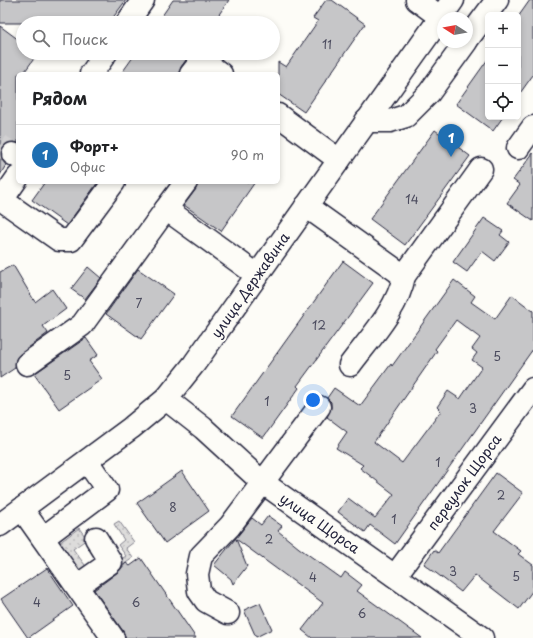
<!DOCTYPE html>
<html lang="ru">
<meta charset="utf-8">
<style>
:root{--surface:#fff;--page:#f2f2f2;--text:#202124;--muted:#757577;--line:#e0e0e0;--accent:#1f6fb2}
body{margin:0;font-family:"Playpen Sans",sans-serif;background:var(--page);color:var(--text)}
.controls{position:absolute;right:12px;top:12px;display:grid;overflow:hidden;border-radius:6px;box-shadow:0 2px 6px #0003}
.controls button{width:36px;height:36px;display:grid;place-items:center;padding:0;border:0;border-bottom:1px solid var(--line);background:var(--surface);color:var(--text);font:20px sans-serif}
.compass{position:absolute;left:437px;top:12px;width:36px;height:36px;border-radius:50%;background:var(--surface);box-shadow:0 2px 6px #0003;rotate:281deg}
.you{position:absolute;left:313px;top:400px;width:14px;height:14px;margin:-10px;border:3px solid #fff;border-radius:50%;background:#1a73e8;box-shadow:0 0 0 6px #1a73e833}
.badge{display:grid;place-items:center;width:26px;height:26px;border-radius:50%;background:var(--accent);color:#fff;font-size:13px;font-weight:700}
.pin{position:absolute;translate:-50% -33px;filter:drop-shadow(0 1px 2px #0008)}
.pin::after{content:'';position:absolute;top:21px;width:14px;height:12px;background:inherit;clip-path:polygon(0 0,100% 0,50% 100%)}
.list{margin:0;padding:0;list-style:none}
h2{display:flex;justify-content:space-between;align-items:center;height:52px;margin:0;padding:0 16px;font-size:17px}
h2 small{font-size:13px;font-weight:400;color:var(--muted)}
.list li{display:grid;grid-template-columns:26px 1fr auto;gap:12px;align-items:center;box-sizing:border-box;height:60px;padding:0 16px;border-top:1px solid var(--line)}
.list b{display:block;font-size:15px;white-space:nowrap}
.list p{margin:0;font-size:13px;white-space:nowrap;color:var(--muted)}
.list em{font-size:13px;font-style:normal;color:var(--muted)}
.icon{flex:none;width:22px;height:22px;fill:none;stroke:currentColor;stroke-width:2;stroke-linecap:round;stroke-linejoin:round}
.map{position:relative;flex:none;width:533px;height:638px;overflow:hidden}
.search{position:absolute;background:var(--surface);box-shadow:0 2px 6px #0003;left:16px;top:16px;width:264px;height:44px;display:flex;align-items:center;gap:10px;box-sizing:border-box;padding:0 14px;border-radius:22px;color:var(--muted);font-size:15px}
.panel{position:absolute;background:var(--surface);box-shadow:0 2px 6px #0003;left:16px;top:72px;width:264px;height:112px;border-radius:6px}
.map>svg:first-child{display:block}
</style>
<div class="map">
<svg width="533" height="638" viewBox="0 0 533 638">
<defs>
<pattern id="grass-dots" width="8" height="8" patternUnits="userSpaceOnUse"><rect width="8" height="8" fill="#dddcdb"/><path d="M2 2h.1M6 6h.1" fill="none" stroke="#bdbcbd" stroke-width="1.8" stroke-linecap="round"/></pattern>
</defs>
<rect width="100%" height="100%" fill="#fdfcf7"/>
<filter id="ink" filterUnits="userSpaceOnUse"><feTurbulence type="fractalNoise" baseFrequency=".025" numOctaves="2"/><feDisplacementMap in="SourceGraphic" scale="8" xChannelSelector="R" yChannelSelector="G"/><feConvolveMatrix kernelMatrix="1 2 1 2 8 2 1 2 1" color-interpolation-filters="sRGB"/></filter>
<g filter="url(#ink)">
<!-- grass -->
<g fill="url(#grass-dots)" stroke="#807f8b">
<path d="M119 521 134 542 126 548 133 558 117 569 114 564 126 556 118 545 124 540 114 524Z"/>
<path d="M79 528 87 539 73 549 88 569 77 577 55 546Z"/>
</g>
<!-- building -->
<g fill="#c6c6c8" stroke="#22223b" fill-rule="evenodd">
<path d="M0 0H126L109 23H0Z"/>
<path d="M173 0H229L213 23H157Z"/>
<path d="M326 0H332L365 24 304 112 278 94V62L286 67 318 21 313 18Z"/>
<path d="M530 0H533V75L518 96V17Z"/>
<path d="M0 26 23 43V53H38L23 74H18V143H7L2 148 1 153 2 160 6 165 0 175Z"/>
<path d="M136 53H191L181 67 179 74H121Z"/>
<path d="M488 59V117H503L493 131 456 104Z"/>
<path d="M435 130 470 156 405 245 370 219Z"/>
<path d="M533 153V221L507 203 520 185 513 180Z"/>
<path d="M45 182H98L67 225 32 200Z"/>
<path d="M198 182H255L221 231 184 205 196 189Z"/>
<path d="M484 218 503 231 500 235 509 242 495 261 482 251 467 272 453 262Z"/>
<path d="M343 261 373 283 297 386 299 388 263 438 232 416Z"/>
<path d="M13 265 35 302 52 289 66 309 43 326 48 333 20 354 16 359 15 368 0 378V272Z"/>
<path d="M88 267 101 278 85 299 71 289Z"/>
<path d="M138 269 174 294 141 339 106 314Z"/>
<path d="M454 280 475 296 471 302 495 319 512 295 533 311V349L395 544 370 525 365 532 338 512 348 498 375 518 394 494 360 468 363 465 336 448 347 432 327 417 331 408V402L327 398 334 388 360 406 391 364 392 366ZM456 320 480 338 472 349 477 353 472 360 482 367 460 399 448 391 437 407 441 411 402 463 374 442 437 351 435 349Z"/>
<path d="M86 338 98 355 89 361 102 379 59 409 34 374Z"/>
<path d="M182 471 209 511 165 543 137 503Z"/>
<path d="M496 473 523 493 494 531 521 551 518 554 533 565V590L519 609 475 575 461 592 424 564 434 550 438 553Z"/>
<path d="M268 516 282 526 278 531 299 548 341 578 345 572 362 585 357 591 422 638H312L302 630 323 603 236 539 247 566 233 584 231 579 214 565 252 518 261 525Z"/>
<path d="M141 558 196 638H126L123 631 94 590 118 572 126 563 130 566Z"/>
<path d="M47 568 73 606 28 638 1 599Z"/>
<path d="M260 603 272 629 256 637 244 610Z"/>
</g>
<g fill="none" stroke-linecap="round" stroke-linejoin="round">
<!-- minor-tunnel -->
<path stroke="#d1d0d1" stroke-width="22" stroke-dasharray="22 11" stroke-linecap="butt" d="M0 145 13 154"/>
<defs>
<g id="minor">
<path d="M417 0 440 17"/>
<path d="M127 23 143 0"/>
<path d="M467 40 497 0"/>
<path d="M91 74 106 53"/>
<path d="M191 74 202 60 221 74"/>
<path d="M278 115 339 160"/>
<path d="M366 121H390L406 116 429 93 466 42"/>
<path d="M518 148 533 127"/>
<path d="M13 154 18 157"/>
<path d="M18 177 2 200 59 240H71L114 182"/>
<path d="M306 206 404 276 481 169"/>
<path d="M166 209 186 182"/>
<path d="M27 364 82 325 166 209 257 275"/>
<path d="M350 365C370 338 398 309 404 276"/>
<path d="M166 399 203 428 262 482 482 638"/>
<path d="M22 509 113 638"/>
<path d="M0 525 131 428 166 399 194 364 453 0"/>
<path d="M43 538 107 490 87 461"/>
<path d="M395 576 533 389"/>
<path d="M77 586 111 562 96 538"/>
<path d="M228 613 206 601 199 591 197 574 201 556 230 526 319 407"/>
</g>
</defs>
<!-- minor casing -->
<use href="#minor" stroke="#22223b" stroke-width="25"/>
<!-- minor -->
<use href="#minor" stroke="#fdfcf7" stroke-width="22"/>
</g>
</g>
<g text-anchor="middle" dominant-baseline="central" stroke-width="4" stroke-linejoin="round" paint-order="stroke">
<!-- number labels -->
<g font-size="12" fill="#4b4b5e">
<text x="327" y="44">11</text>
<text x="412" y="199">14</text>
<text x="139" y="303">7</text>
<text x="319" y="325">12</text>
<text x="497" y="356">5</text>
<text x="67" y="375">5</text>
<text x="267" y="401">1</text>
<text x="473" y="408">3</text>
<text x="438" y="462">1</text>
<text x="501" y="495">2</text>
<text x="173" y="507">8</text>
<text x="394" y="519">1</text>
<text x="269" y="539">2</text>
<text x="453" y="571">3</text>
<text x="516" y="576">5</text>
<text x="313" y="577">4</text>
<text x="37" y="602">4</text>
<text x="136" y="602">6</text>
<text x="362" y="613">6</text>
</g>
<!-- street labels -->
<g font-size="14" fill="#22223b" stroke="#fdfcf7">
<text transform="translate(250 285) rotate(-55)">улица Державина</text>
<text transform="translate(464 482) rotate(-54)">переулок Щорса</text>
<text transform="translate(320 523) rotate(35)">улица Щорса</text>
</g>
</g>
</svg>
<div class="controls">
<button>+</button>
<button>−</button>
<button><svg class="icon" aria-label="locate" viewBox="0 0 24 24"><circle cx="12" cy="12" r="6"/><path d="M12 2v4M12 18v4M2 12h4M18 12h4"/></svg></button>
</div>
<svg class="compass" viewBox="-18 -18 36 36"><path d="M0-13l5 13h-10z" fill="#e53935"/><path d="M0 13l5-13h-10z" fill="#757577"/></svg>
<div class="you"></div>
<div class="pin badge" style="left:451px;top:157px">1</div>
<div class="search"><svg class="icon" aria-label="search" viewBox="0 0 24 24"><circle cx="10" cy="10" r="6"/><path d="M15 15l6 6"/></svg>Поиск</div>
<section class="panel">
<h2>Рядом<small></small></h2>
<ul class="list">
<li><span class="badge">1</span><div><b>Форт+</b><p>Офис</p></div><em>90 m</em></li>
</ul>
</section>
</div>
